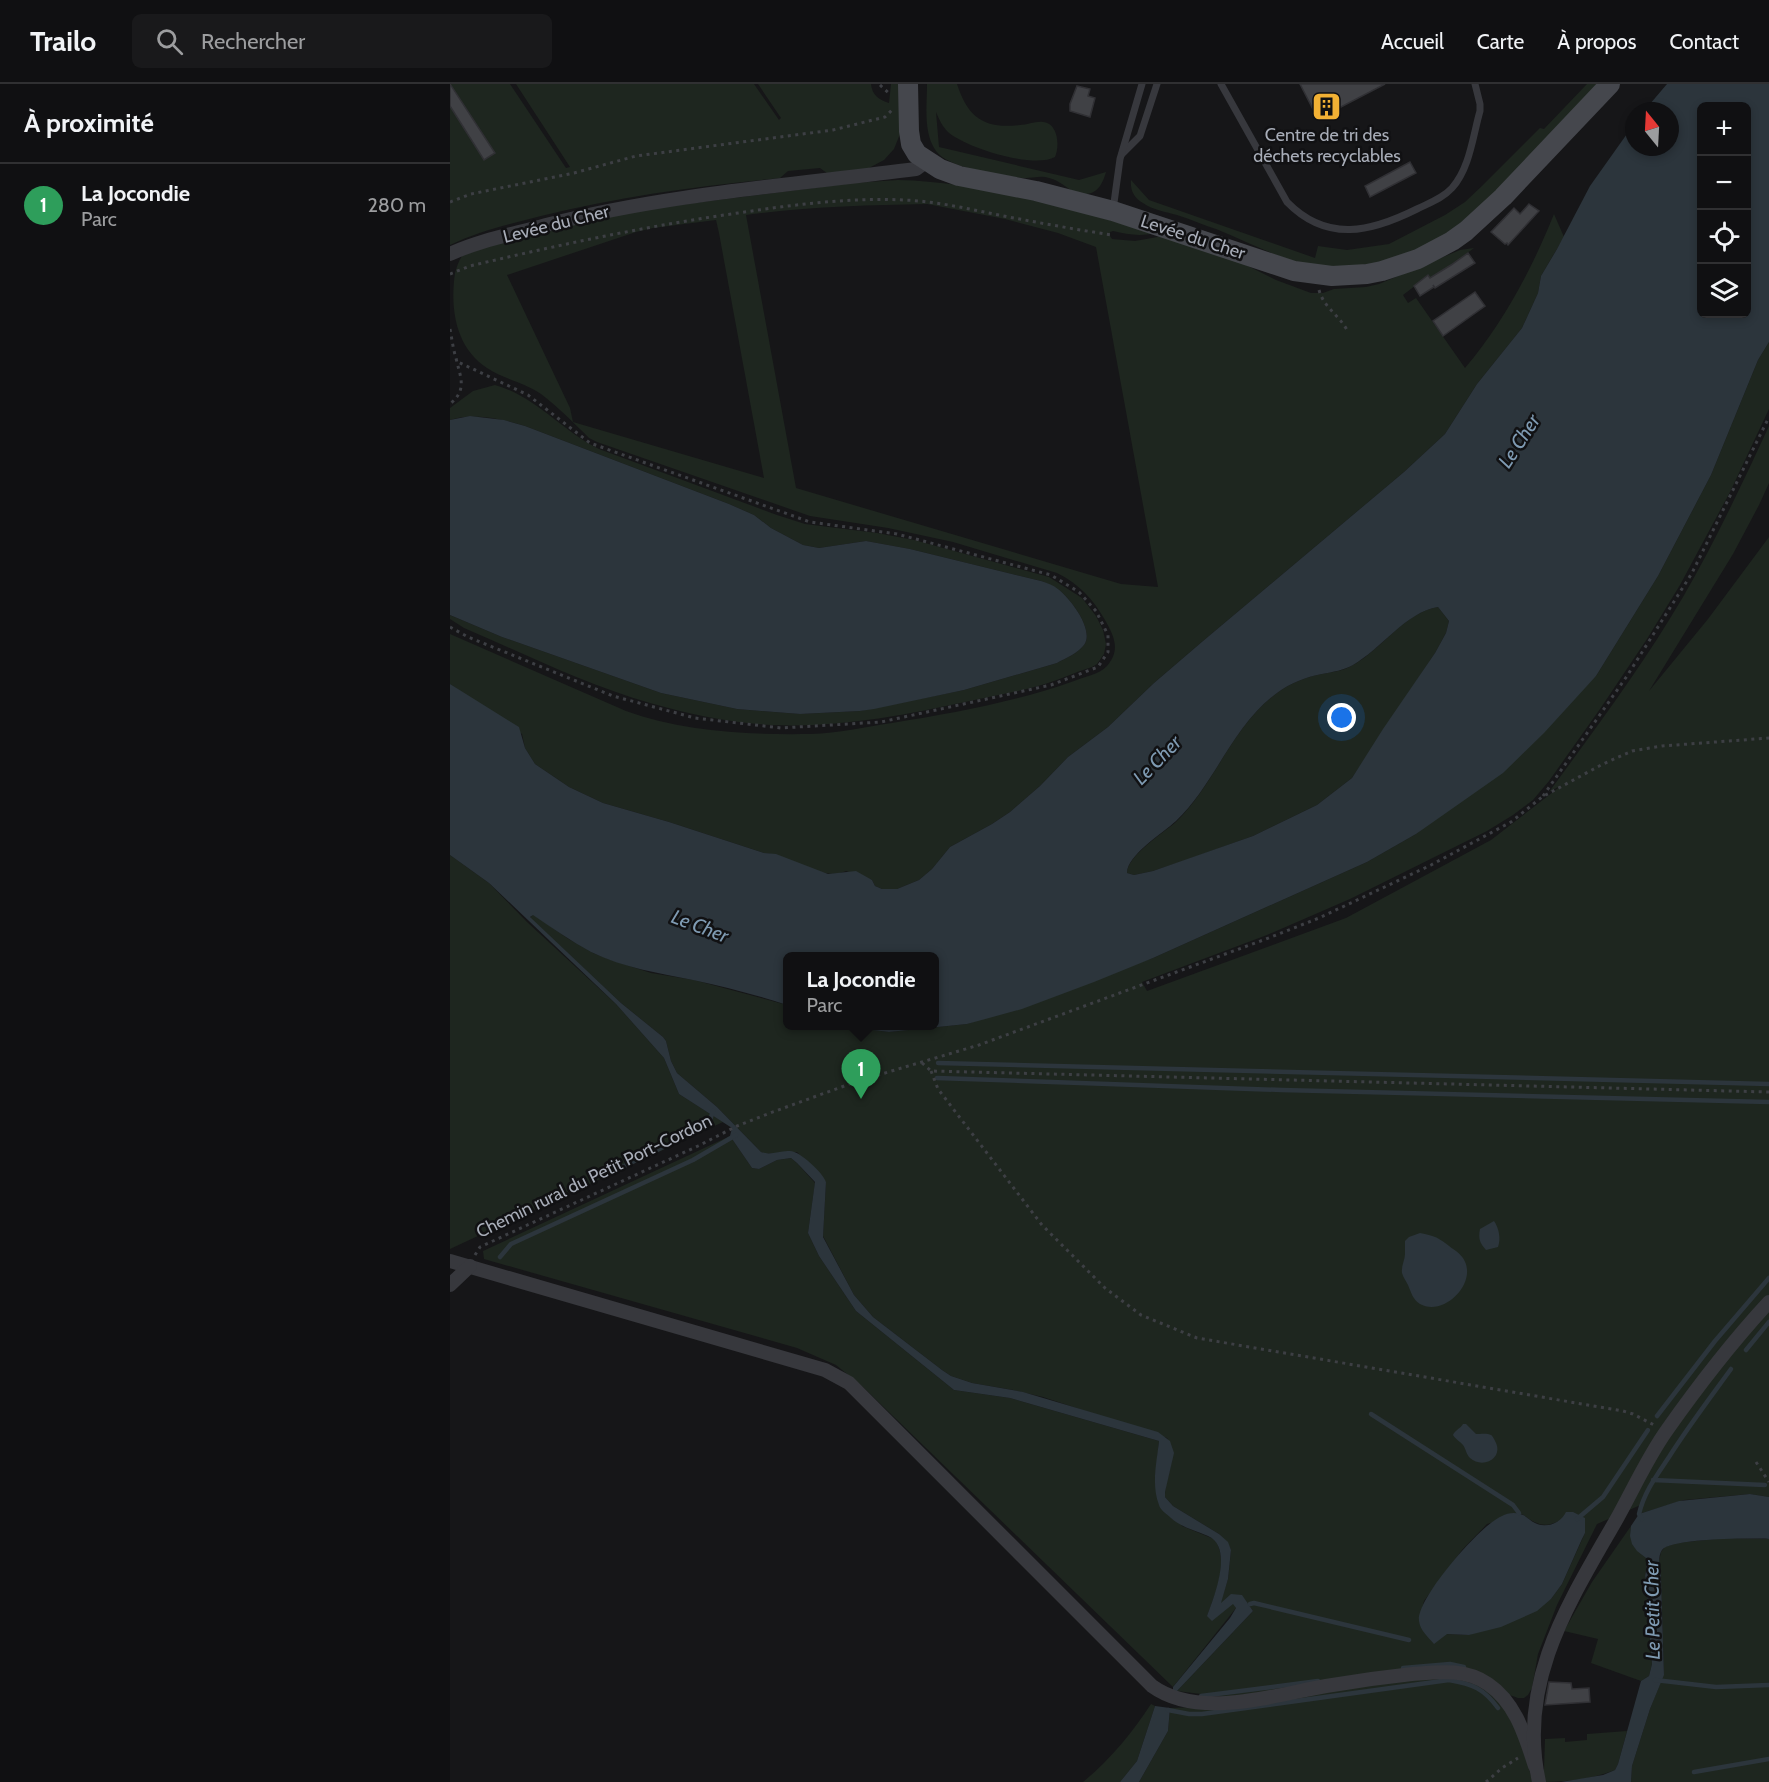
<!DOCTYPE html>
<html lang="fr">
<meta charset="utf-8">
<style>
:root{--surface:#101012;--page:#19191b;--text:#f1f3f6;--muted:#9c9d9f;--line:#303032;--accent:#1a73e8}
body{margin:0;font-family:Cabin,sans-serif;background:var(--page);color:var(--text)}
.controls{position:absolute;right:18px;top:18px;display:grid;overflow:hidden;border-radius:9px;box-shadow:0 3px 9px #0003}
.controls button{width:54px;height:54px;display:grid;place-items:center;padding:0;border:0;border-bottom:2px solid var(--line);background:var(--surface);color:var(--text);font:30px sans-serif}
.compass{position:absolute;left:1175px;top:18px;width:54px;height:54px;border-radius:50%;background:var(--surface);box-shadow:0 3px 9px #0003;rotate:342deg}
.you{position:absolute;left:892px;top:634px;width:21px;height:21px;margin:-15px;border:4px solid #fff;border-radius:50%;background:#1a73e8;box-shadow:0 0 0 9px #1a73e833}
.badge{display:grid;place-items:center;width:39px;height:39px;border-radius:50%;background:var(--accent);color:#fff;font-size:20px;font-weight:700}
.pin{position:absolute;translate:-50% -50px;filter:drop-shadow(0 2px 3px #0008)}
.pin::after{content:'';position:absolute;top:32px;width:21px;height:18px;background:inherit;clip-path:polygon(0 0,100% 0,50% 100%)}
.popup{position:absolute;left:333px;top:868px;width:156px;height:78px;box-sizing:border-box;display:grid;place-content:center;border-radius:9px;background:var(--surface);filter:drop-shadow(0 2px 4px #0005);font-size:20px;white-space:nowrap;color:var(--muted)}
.popup b{font-size:22px;color:var(--text)}
.popup::after{content:'';position:absolute;left:50%;top:100%;margin-left:-12px;border:12px solid transparent;border-top-color:var(--surface)}
.list{margin:0;padding:0;list-style:none}
h2{display:flex;justify-content:space-between;align-items:center;height:78px;margin:0;padding:0 24px;font-size:26px}
h2 small{font-size:20px;font-weight:400;color:var(--muted)}
.list li{display:grid;grid-template-columns:39px 1fr auto;gap:18px;align-items:center;box-sizing:border-box;height:84px;padding:0 24px;border-top:2px solid var(--line)}
.list b{display:block;font-size:22px;white-space:nowrap}
.list p{margin:0;font-size:20px;white-space:nowrap;color:var(--muted)}
.list em{font-size:20px;font-style:normal;color:var(--muted)}
.icon{flex:none;width:33px;height:33px;fill:none;stroke:currentColor;stroke-width:2;stroke-linecap:round;stroke-linejoin:round}
.map{position:relative;flex:none;width:1319px;height:1698px;overflow:hidden}
header{display:flex;align-items:center;gap:36px;box-sizing:border-box;height:84px;padding:0 30px;background:var(--surface);border-bottom:2px solid var(--line)}
header strong{font-size:28px}
nav{display:flex;gap:33px;margin-inline-start:auto;font-size:21px}
.search{width:420px;height:54px;background:var(--page);display:flex;align-items:center;gap:15px;box-sizing:border-box;padding:0 21px;border-radius:9px;color:var(--muted);font-size:22px}
main{display:flex}
aside{flex:1;background:var(--surface)}
.map>svg:first-child{display:block}
</style>
<header>
<strong>Trailo</strong>
<div class="search"><svg class="icon" aria-label="search" viewBox="0 0 24 24"><circle cx="10" cy="10" r="6"/><path d="M15 15l6 6"/></svg>Rechercher</div>
<nav><a>Accueil</a><a>Carte</a><a>À propos</a><a>Contact</a></nav>
</header>
<main>
<aside>
<h2>À proximité<small></small></h2>
<ul class="list">
<li><span class="badge" style="background:#2e9e5b">1</span><div><b>La Jocondie</b><p>Parc</p></div><em>280 m</em></li>
</ul>
</aside>
<div class="map">
<svg width="1319" height="1698" viewBox="0 0 1319 1698">
<rect width="100%" height="100%" fill="#161618"/>
<!-- green -->
<g fill="#1e261f" fill-rule="evenodd">
<path d="M0 0H60L116 84 120 83 66 0H304L329 36 331 34 308 0H421C422 11 429 16 439 19L441 0H449L450 50 444 65 434 76 417 85 377 89 370 84 338 87 330 94C250 102 170 112 91 132 60 140 29 147 0 161Z"/>
<path d="M477 0H507C518 34 534 45 570 41 577 41 586 37 593 38 608 39 610 62 605 73 584 85 516 64 498 48 492 42 489 35 486 28L489 63 629 96 656 88C653 98 649 109 636 110 621 111 613 97 599 94 590 91 581 95 572 94 550 91 499 85 486 67 473 49 477 22 477 0Z"/>
<path d="M1137 0H1147L1033 121C996 154 953 179 902 182 884 183 865 183 847 178 819 170 794 156 766 145 753 141 740 135 727 131 716 128 703 126 693 119 684 114 680 106 681 96L699 116 865 174 868 162 897 166 939 160 995 131 1015 118 1033 101 1090 44 1094 45Z"/>
<path d="M448 96C536 98 620 125 704 149 689 153 677 150 663 147L660 148V152L662 155 685 157 713 152 790 178 826 196 861 209H873L884 205 916 203 929 200 1010 166 1024 164 995 186 980 194 978 192 953 211 958 219 966 214 1015 284C1053 239 1082 185 1104 130L1114 153 1091 192 1088 209 1072 244 1027 300 995 350 954 388 753 557 704 599 658 643 618 673 590 702 560 728 542 740 500 763 482 785 469 796 447 805H432L425 802 422 796 396 787C370 798 340 771 314 769L219 738 153 719 119 703 85 680 75 664 72 650 0 600V550L176 627C234 648 300 651 361 650 388 649 415 643 442 639 504 629 565 618 624 597 634 593 650 590 657 582 671 566 664 552 655 536 643 515 629 500 607 489L503 458 438 444 360 432 147 358 139 354C124 339 108 323 91 310 74 298 53 295 37 284 5 263 0 224 5 189 7 183 8 178 12 172L48 158 188 126 403 99ZM477 120 555 135 608 149 646 163 708 503 671 500 346 404 296 131C356 123 416 121 477 120ZM266 136 269 149 314 394 123 338 120 324 57 191 186 148 203 144Z"/>
<path d="M1319 258V325L1280 408 1230 501 1197 555 1150 625 1099 697 1083 716 1063 731 1037 747 900 815 817 851 692 898 697 907 896 834 1041 756 1112 701 1099 708C1146 644 1193 581 1233 513 1265 458 1292 400 1319 342V399L1309 421 1283 470 1199 607 1258 535 1319 453V1413L1300 1410 1234 1416 1189 1430 1193 1420 1147 1440 1107 1521 1088 1570 1082 1604 1078 1611 1074 1614H1068L1057 1610 1026 1589 775 1613 727 1607 803 1527 791 1511 770 1520 778 1495 781 1466 779 1462 769 1450 723 1422 715 1413C714 1393 730 1371 717 1354L593 1313 563 1306 522 1299 501 1292 492 1286 423 1233 404 1211 373 1152 376 1098 347 1068 315 1070 311 1068 267 1023 227 989 221 977 216 957 213 953 171 919 80 834 83 830 117 854 143 869 158 875 201 889 244 896 337 921 338 942H391L439 948 517 940 703 874 917 778 966 750 1146 592 1208 492 1261 391 1308 276ZM1072 1430C1087 1441 1095 1445 1113 1435L1135 1449 1112 1500 1101 1515 1019 1551 996 1550 969 1536 974 1517 1012 1466 1037 1440Z"/>
<path d="M45 301C85 312 112 347 149 365L327 431 355 440 427 449 464 456 599 493 632 514 646 532 653 546 656 560 654 570 647 580 642 583C626 588 611 595 595 600 569 608 541 612 515 618 451 632 386 644 321 641 280 639 239 630 200 619 136 601 75 570 14 544L0 535V531L52 553 211 609 287 625 350 630 410 627 514 606 607 579C616 574 628 569 634 561 645 546 620 514 608 505 603 502 597 499 591 497L460 465 416 457 369 464 353 461 321 444 304 431 279 420 75 342C51 335 24 328 0 336V324L23 307Z"/>
<path d="M988 523 999 537 996 549 985 569 902 694 867 721 803 752 736 776 703 787 684 791 677 789C677 772 713 749 726 738 765 700 782 642 827 609 840 599 856 593 872 590 883 588 893 587 903 581 931 566 955 528 988 523Z"/>
<path d="M0 771 39 799 77 838 166 920 214 974 229 1010 273 1038 0 1165Z"/>
<path d="M280 1052 302 1084 309 1085 327 1076 341 1074 347 1079 365 1099 358 1149 369 1172 406 1227 504 1306 560 1314 709 1357 705 1397 732 1442 764 1455C780 1475 765 1511 757 1532L784 1519 786 1524 723 1603 413 1303 386 1281 347 1264 34 1175 33 1167Z"/>
<path d="M1181 1442C1179 1456 1185 1465 1196 1474V1487L1195 1492 1198 1502 1197 1521 1202 1580 1199 1592 1191 1597 1141 1579 1148 1555 1114 1547 1142 1498Z"/>
<path d="M1276 1454 1319 1455V1698H1181L1182 1682 1200 1625 1214 1590 1211 1493 1209 1477 1211 1468 1215 1463 1226 1459Z"/>
<path d="M1007 1594C1023 1599 1040 1605 1052 1618 1063 1630 1080 1681 1082 1698H689L718 1647 720 1624 774 1622 965 1595Z"/>
<path d="M701 1620 705 1622 687 1677 670 1698H633C660 1676 682 1649 701 1620Z"/>
<path d="M1177 1647 1168 1680 1165 1686C1142 1695 1117 1698 1093 1698L1091 1689 1094 1685 1095 1655 1115 1654V1658L1137 1656V1650Z"/>
</g>
<!-- water -->
<g fill="#2c353c" fill-rule="evenodd">
<path d="M1217 0H1319V258L1308 276 1261 391 1208 492 1146 592 1094 649 1053 689 966 750 917 778 703 874 644 898 572 925 517 940 439 948 391 942H484V872H338L337 921C307 911 275 903 243 896 209 889 174 884 141 868 121 857 102 844 83 831L80 833 171 919 213 953 216 957 221 977 227 989 267 1023 311 1068C321 1072 330 1066 340 1067 350 1067 373 1089 376 1098L373 1153 404 1211 423 1233 492 1286 501 1292 522 1299 573 1308 708 1348 720 1357 724 1369 715 1408V1413L723 1422 769 1450 778 1458 781 1466 778 1495 771 1519 781 1510 792 1511 803 1527 727 1607H723V1603L780 1534 786 1524 783 1520 762 1537 757 1532C764 1513 784 1463 758 1452 745 1446 732 1444 721 1434 717 1430 710 1426 709 1421 701 1400 707 1377 709 1357L560 1314 504 1306 406 1227 369 1172 358 1149 365 1098 347 1079 341 1074 327 1076 309 1085 302 1084 280 1052 282 1044 229 1010 214 974 166 920 39 799 0 771V600L69 643 75 664 85 680 119 703 153 719 219 738 314 769 326 770 378 790 406 787 422 796 425 802 432 805H447L469 796 482 785 500 763 542 740 560 728 590 702 618 673 658 643 704 599 753 557 954 388 995 350 1027 300 1072 244 1088 209 1091 192 1107 165 1140 102 1184 40V63H1220V27H1194ZM1252 22H1296V230H1252ZM988 523 999 537 996 549 985 569 933 645 902 694 867 721 803 752 703 787 684 791 677 789C677 771 713 749 726 737 765 700 782 642 827 609 840 599 856 593 872 590 883 588 894 586 903 581 931 565 956 528 988 523Z"/>
<path d="M20 332 54 336 75 342 279 420 304 431 321 444 353 461 369 464 416 457 460 465 591 497C597 499 603 501 608 505 620 514 645 546 634 561 628 569 616 574 607 579L514 606 424 625 410 627 350 630 287 625 211 609 52 553 0 531V336Z"/>
<path d="M1044 1137C1049 1144 1051 1155 1048 1163L1036 1166C1030 1159 1028 1155 1030 1145Z"/>
<path d="M970 1149C991 1153 990 1156 1006 1167 1037 1190 996 1235 970 1220 963 1216 961 1208 958 1201 956 1197 953 1193 952 1189 951 1182 955 1176 955 1170 955 1166 955 1162 955 1157L959 1153Z"/>
<path d="M1013 1340H1016L1026 1350C1030 1350 1038 1349 1041 1351 1043 1352 1045 1357 1046 1359 1053 1375 1032 1385 1020 1374 1016 1370 1016 1365 1013 1361 1010 1357 1006 1356 1003 1351 1005 1346 1010 1345 1013 1340Z"/>
<path d="M1300 1410 1319 1413V1455C1302 1454 1221 1454 1212 1466 1207 1474 1210 1484 1211 1493L1214 1591 1200 1625 1182 1682 1181 1698H1111L1153 1691 1165 1686 1168 1680 1191 1597 1199 1592 1202 1580 1197 1521 1198 1502 1195 1492 1196 1487V1474L1187 1467 1182 1460 1180 1452 1181 1442 1189 1430 1229 1417Z"/>
<path d="M1116 1428H1123L1135 1434V1449L1132 1455 1112 1500 1101 1515 1087 1527 1051 1543 1019 1551 997 1550 984 1560C978 1553 970 1546 969 1537 966 1515 1031 1440 1052 1432 1057 1429 1065 1428 1070 1430 1076 1431 1080 1437 1085 1439 1096 1445 1111 1439 1116 1428Z"/>
<path d="M705 1622 720 1624 718 1647 689 1698H670L687 1677Z"/>
</g>
<g fill="none" stroke-linecap="round" stroke-linejoin="round">
<!-- stream -->
<g stroke="#2c353c" stroke-width="4.5">
<path d="M488 979 1319 1000"/>
<path d="M487 994 832 1006 1319 1018"/>
<path d="M162 1088 252 1044 260 1036 263 1027"/>
<path d="M50 1173 61 1160 243 1076 286 1051"/>
<path d="M1296 1266 1319 1238"/>
<path d="M921 1330 1063 1421 1069 1429"/>
<path d="M1207 1332 1265 1257 1319 1194"/>
<path d="M1203 1396 1315 1401"/>
<path d="M1127 1435 1153 1413 1198 1346"/>
<path d="M1192 1435 1189 1430C1194 1408 1207 1391 1219 1373 1238 1343 1260 1314 1281 1285"/>
<path d="M800 1520 804 1519 959 1556"/>
<path d="M953 1584 1000 1580 1014 1583"/>
<path d="M1205 1596 1266 1603 1319 1601"/>
<path d="M751 1612 868 1597"/>
<path d="M718 1626 739 1630H752L999 1596C1023 1600 1034 1605 1048 1624"/>
<path d="M1244 1688 1319 1675"/>
</g>
</g>
<!-- building -->
<g fill="#404145" stroke="#303034" stroke-width="1.5">
<path d="M0 0 45 69 34 76 0 22Z"/>
<path d="M850 0H935L868 35Z"/>
<path d="M627 2 640 5 638 12 645 14 640 33 620 27V20Z"/>
<path d="M960 78 966 89 920 113 915 102Z"/>
<path d="M1079 120 1089 127 1058 161 1057 159 1055 160 1041 148 1064 124 1070 130Z"/>
<path d="M1018 169 1025 179 985 204 983 201 984 203 970 212 964 202 978 191 980 194 1001 181Z"/>
<path d="M1025 208 1035 222 993 252 983 237Z"/>
<path d="M1099 1598 1121 1599 1122 1605 1139 1604 1140 1618 1095 1621Z"/>
</g>
<g fill="none" stroke-linecap="round" stroke-linejoin="round">
<!-- path -->
<g stroke="#3d3f44" stroke-width="3" stroke-dasharray="3 4.5" stroke-linecap="butt">
<path d="M430 1 441 11"/>
<path d="M0 118 21 110 124 89 186 72 383 46 435 33 442 26"/>
<path d="M0 190 20 182C108 161 197 142 288 129 348 120 409 112 469 117 501 120 532 128 564 134 596 140 629 146 662 151"/>
<path d="M869 206C874 224 889 231 897 246"/>
<path d="M0 245C2 255 3 265 6 274 10 293 18 305 0 320"/>
<path d="M0 543 18 553 163 612 245 634 331 644 431 638 601 601 648 583 658 568V551L646 527 629 508 601 491 447 450 360 438 140 359 78 311 6 277"/>
<path d="M1093 712 1177 592 1242 489 1319 333"/>
<path d="M451 942 452 947"/>
<path d="M472 979 481 987 1319 1008"/>
<path d="M481 987 488 1005 592 1141 655 1204 691 1231 747 1254 1173 1327 1183 1330 1204 1341"/>
<path d="M25 1171 30 1163 248 1062 287 1042 320 1029 408 997 529 961 816 855 869 834 981 781 1061 738 1092 713 1153 680 1182 667 1212 662 1319 654"/>
<path d="M1306 1378 1319 1398"/>
<path d="M1036 1698 1052 1684 1068 1674"/>
</g>
<!-- lane -->
<g stroke="#37383d" stroke-width="7">
<path d="M771 0 837 118C877 159 921 148 967 125 979 119 993 114 1002 104 1020 84 1023 51 1030 27V20L1025 0"/>
<path d="M672 70 690 52 707 0"/>
<path d="M663 126 670 75 692 0"/>
</g>
<!-- street -->
<g stroke="#37383d" stroke-width="14">
<path d="M0 170C30 156 64 150 96 141 217 110 342 101 466 85L477 77"/>
<path d="M0 1177 375 1286 399 1299 702 1602C749 1636 824 1611 876 1602 905 1597 934 1593 962 1590 988 1588 1015 1584 1038 1600 1066 1619 1075 1652 1085 1682"/>
<path d="M0 1201 20 1182"/>
<path d="M1089 1698C1067 1599 1118 1520 1165 1438 1182 1408 1197 1374 1217 1346 1248 1302 1282 1258 1319 1218"/>
</g>
<!-- secondary -->
<path stroke="#45474d" stroke-width="20" d="M458 0 459 47 461 60 467 70 490 85 509 92 586 107 663 127 844 187 882 192 917 190 932 187 968 175 1002 157 1016 147 1053 113 1160 0"/>
</g>
<!-- icons -->
<defs>
<symbol id="building-square" viewBox="-11 -11 22 22"><rect x="-9" y="-9" width="18" height="18" rx="4" fill="#f2b134" stroke="#111113"/><path d="M-4-6H4V6H1V3H-1V6H-4ZM-2.5-4.3h1.7v1.8h-1.7ZM.8-4.3h1.7v1.8H.8ZM-2.5-1h1.7V.8h-1.7ZM.8-1h1.7V.8H.8Z" fill="#111"/></symbol>
</defs>
<g fill-rule="evenodd">
<use href="#building-square" x="860" y="6" width="33" height="33"/>
</g>
<g text-anchor="middle" dominant-baseline="central" stroke-width="5" stroke-linejoin="round" paint-order="stroke">
<!-- poi labels -->
<g font-size="18" fill="#a8adb8" stroke="#111113">
<text x="877" y="51">Centre de tri des<tspan x="877" dy="21">déchets recyclables</tspan></text>
</g>
<!-- street labels -->
<g font-size="18" fill="#a8adb8" stroke="#111113">
<text transform="translate(106 140) rotate(-14)">Levée du Cher</text>
<text transform="translate(743 153) rotate(18)">Levée du Cher</text>
<text transform="translate(144 1092) rotate(-26)">Chemin rural du Petit Port-Cordon</text>
</g>
<!-- water labels -->
<g font-size="20" font-style="italic" fill="#7f9bb3" stroke="#111113">
<text transform="translate(1069 357) rotate(-57)">Le Cher</text>
<text transform="translate(707 676) rotate(-46)">Le Cher</text>
<text transform="translate(250 842) rotate(21)">Le Cher</text>
<text transform="translate(1202 1526) rotate(-91)">Le Petit Cher</text>
</g>
</g>
</svg>
<div class="controls">
<button>+</button>
<button>−</button>
<button><svg class="icon" aria-label="locate" viewBox="0 0 24 24"><circle cx="12" cy="12" r="6"/><path d="M12 2v4M12 18v4M2 12h4M18 12h4"/></svg></button>
<button><svg class="icon" aria-label="layers" viewBox="0 0 24 24"><path d="M12 4l9 5-9 5-9-5zM3 14l9 5 9-5"/></svg></button>
</div>
<svg class="compass" viewBox="-18 -18 36 36"><path d="M0-13l5 13h-10z" fill="#e53935"/><path d="M0 13l5-13h-10z" fill="#9c9d9f"/></svg>
<div class="you"></div>
<div class="pin badge" style="left:411px;top:1015px;background:#2e9e5b">1</div>
<div class="popup"><b>La Jocondie</b>Parc</div>
</div>
</main>
